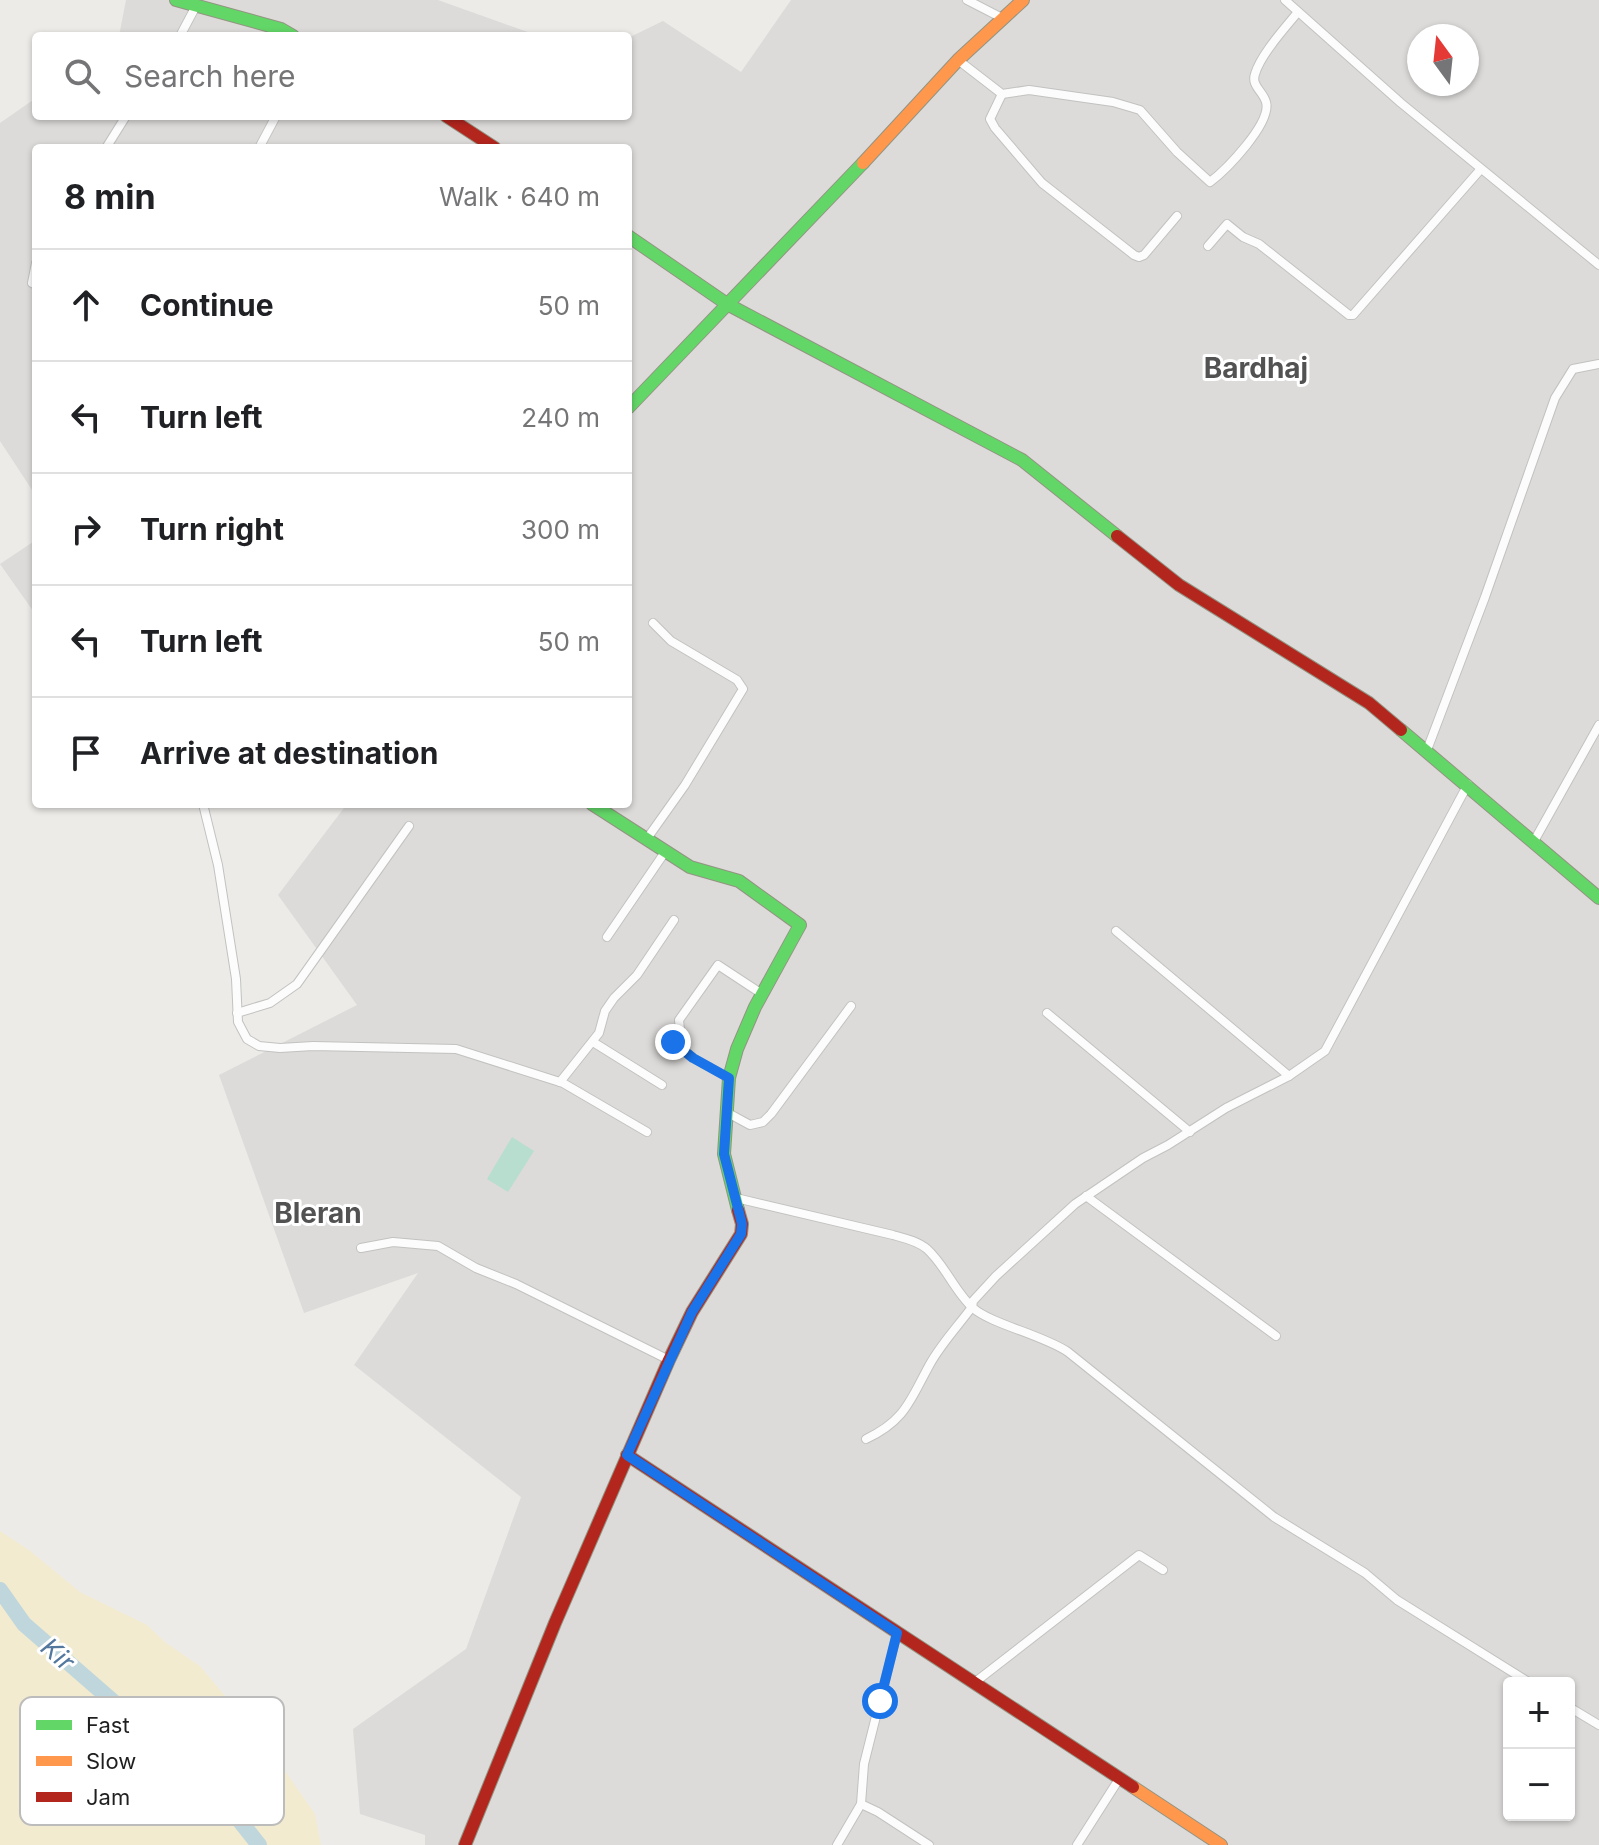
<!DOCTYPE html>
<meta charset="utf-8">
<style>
:root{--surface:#fff;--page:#f6f6f6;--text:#202124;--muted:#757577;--line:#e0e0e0}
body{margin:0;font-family:Inter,sans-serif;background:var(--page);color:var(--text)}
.controls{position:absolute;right:24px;bottom:24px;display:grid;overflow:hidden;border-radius:8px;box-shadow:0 2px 6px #0004}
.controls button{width:72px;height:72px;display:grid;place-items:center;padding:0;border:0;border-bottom:2px solid var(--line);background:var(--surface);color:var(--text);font:40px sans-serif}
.compass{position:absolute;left:1407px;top:24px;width:72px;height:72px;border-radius:50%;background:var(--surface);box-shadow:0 2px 6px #0004;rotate:345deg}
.stop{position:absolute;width:24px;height:24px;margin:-18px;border:6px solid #1a73e8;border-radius:50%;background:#fff}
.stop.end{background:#1a73e8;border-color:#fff;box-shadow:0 2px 8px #0008}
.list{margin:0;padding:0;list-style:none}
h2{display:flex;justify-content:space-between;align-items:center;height:104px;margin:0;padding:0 32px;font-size:34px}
h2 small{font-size:26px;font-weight:400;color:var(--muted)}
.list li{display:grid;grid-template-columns:52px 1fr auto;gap:24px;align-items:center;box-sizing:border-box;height:112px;padding:0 32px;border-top:2px solid var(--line)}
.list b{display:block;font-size:30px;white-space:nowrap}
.list em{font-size:26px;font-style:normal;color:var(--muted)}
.icon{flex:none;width:44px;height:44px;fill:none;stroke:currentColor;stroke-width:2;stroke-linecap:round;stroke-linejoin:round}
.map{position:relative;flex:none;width:1599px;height:1845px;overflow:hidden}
.search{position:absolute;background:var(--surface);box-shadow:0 2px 6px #0004;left:32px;top:32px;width:600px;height:88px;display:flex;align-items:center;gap:20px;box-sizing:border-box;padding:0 28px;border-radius:8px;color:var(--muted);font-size:30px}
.panel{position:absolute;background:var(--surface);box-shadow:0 2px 6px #0004;left:32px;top:144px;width:600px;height:664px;border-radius:8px}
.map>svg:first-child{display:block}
</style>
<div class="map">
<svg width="1599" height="1845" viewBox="0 0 1599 1845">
<rect width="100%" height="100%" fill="#ecebe8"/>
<!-- residential -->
<g fill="#dcdbd9" fill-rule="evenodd">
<path d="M126 0H438L539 36H119Z"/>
<path d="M791 0H1599V1845H425V1835L360 1814 353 1729 466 1649 521 1497 354 1365 418 1273 304 1313 219 1075 357 1005 278 895 347 804H628V148H36V496L0 441V123L36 98V116H628V38L663 21 741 72ZM1419 36H1467V84H1419ZM1509 1683H1569V1815H1509Z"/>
<path d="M36 540V615L0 564Z"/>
</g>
<!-- sand -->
<path fill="#f2ebd0" d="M0 1531 29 1550 80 1592 147 1625 166 1643 200 1666 271 1751 315 1814 321 1845H0Z"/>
<!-- pitch -->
<path fill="#b8decf" d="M512 1137 534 1151 508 1192 487 1179Z"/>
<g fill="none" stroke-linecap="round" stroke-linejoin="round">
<!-- river -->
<path stroke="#bfd6dc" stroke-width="16" d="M0 1590 24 1624 217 1792 259 1845"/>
<defs>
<g id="street">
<path d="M967 0 1004 19"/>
<path d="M1285 0 1401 103 1599 265"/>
<path d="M180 36 196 6"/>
<path d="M958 60 1002 94 1029 90 1113 102 1140 110 1177 152 1210 182C1226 170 1272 123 1266 102 1263 91 1251 86 1255 74 1261 54 1285 28 1298 12"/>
<path d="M1002 94 990 119 995 128 1042 183 1134 255 1139 257 1144 255 1177 216"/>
<path d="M106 148 126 116"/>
<path d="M259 148 276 116"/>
<path d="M1208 246 1227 224 1243 237 1259 244 1349 315H1353L1480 170"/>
<path d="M36 263 32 283 36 285"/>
<path d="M1427 750 1485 597 1555 398 1573 369 1599 364"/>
<path d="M203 804 218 865 236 979 238 1022 247 1039 259 1046 280 1048 313 1046 456 1049 563 1083 647 1132"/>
<path d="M646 840 685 785 743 689 737 680 671 641 653 623"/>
<path d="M1533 843 1599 725"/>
<path d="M1116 931 1289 1076"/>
<path d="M607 937 665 852"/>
<path d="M237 1013 270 1003 297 984 409 826"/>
<path d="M1047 1013 1190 1132"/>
<path d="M593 1042 662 1085"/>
<path d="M729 1078 693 1058 673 1042 680 1030 679 1020 718 965 762 994"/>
<path d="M560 1082 599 1033 605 1011 614 998 637 975 674 920"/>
<path d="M728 1113 750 1125 763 1122 771 1114 851 1006"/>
<path d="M1086 1196 1276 1336"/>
<path d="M736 1198 893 1235C904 1238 918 1241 927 1249 945 1265 955 1292 973 1308 991 1324 1043 1335 1068 1352L1274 1517 1365 1573 1397 1600 1530 1683"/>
<path d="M361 1248 393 1242 438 1246 476 1268 516 1284 669 1360"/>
<path d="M866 1439C906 1420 910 1400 930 1364 941 1344 958 1326 972 1307L973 1301 996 1276 1075 1204 1143 1158 1168 1145 1226 1108 1289 1076 1325 1051 1468 784"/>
<path d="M897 1633 864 1764 861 1804 878 1812 929 1845"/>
<path d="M974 1683 1139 1555 1163 1570"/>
<path d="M1569 1707 1599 1725"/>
<path d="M837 1845 861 1804"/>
<path d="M1077 1845 1119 1779"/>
</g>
<g id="fast">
<path d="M176 0 281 29 293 36"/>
<path d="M628 236 727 304 1022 460 1117 536"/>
<path d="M628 408 863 163"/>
<path d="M1401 730 1599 898"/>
<path d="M592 804 690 867 739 881 800 925 755 1007 737 1049 729 1078 724 1154 738 1210"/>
</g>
<g id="slow">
<path d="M863 163 958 60 1023 0"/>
<path d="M1133 1787 1221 1845"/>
</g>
<g id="jam">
<path d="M446 116 495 148"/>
<path d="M1117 536 1179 585 1369 703 1401 730"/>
<path d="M627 1455 1133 1787"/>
<path d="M465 1845 555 1623 669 1360 692 1312 741 1234 742 1224 738 1210"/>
</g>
</defs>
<!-- street casing -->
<use href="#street" stroke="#c2c2c0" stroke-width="10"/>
<!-- fast casing -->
<use href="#fast" stroke="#939482" stroke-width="14"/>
<!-- slow casing -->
<use href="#slow" stroke="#939482" stroke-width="14"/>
<!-- jam casing -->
<use href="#jam" stroke="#939482" stroke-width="14"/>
<!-- street -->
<use href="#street" stroke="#fcfcfc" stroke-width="8"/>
<!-- fast -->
<use href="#fast" stroke="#63d668" stroke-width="12"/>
<!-- slow -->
<use href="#slow" stroke="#ff974d" stroke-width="12"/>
<!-- jam -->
<use href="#jam" stroke="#b3261e" stroke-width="12"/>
</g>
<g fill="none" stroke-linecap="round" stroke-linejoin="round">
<!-- route -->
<path stroke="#1a73e8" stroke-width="10" d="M673 1042 693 1058 729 1078 724 1154 742 1224 741 1234 692 1312 627 1455 897 1633 880 1701"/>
</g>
<g text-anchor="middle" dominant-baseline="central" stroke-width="6" stroke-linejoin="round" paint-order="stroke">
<!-- water labels -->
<g font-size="26" font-style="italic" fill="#53779d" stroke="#fff">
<text transform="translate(58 1654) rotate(41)">Kir</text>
</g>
<!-- quarter labels -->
<g font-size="28" font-weight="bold" fill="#525252" stroke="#fff">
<text x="1256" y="368">Bardhaj</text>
<text x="318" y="1213">Bleran</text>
</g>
</g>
<!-- legend -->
<rect x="20" y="1697" width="264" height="128" rx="12" fill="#fff" stroke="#bcbcbc" stroke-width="2"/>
<rect x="36" y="1720" width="36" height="10" fill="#63d668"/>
<rect x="36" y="1756" width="36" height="10" fill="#ff974d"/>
<rect x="36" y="1792" width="36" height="10" fill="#b3261e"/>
<g font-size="22" fill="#1f1f1f">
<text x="86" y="1733">Fast</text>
<text x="86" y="1769">Slow</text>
<text x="86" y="1805">Jam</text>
</g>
</svg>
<div class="controls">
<button>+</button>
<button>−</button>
</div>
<svg class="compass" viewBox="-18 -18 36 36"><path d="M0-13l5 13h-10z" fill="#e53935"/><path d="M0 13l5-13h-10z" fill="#757577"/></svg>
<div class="stop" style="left:880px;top:1701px"></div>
<div class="stop end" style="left:673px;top:1042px"></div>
<div class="search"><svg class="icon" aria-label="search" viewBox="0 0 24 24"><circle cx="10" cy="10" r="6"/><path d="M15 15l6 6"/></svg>Search here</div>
<section class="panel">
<h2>8 min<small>Walk · 640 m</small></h2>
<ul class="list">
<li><svg class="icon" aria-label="ahead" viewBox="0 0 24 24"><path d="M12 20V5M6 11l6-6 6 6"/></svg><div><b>Continue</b></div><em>50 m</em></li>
<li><svg class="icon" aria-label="left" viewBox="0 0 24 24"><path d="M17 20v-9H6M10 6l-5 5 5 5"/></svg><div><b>Turn left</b></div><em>240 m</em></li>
<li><svg class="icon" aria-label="right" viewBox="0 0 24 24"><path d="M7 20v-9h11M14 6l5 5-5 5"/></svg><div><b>Turn right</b></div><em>300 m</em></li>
<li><svg class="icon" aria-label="left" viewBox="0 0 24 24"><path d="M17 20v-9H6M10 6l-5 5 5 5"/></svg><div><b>Turn left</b></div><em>50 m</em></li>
<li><svg class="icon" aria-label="arrive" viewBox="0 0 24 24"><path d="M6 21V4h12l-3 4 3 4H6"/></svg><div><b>Arrive at destination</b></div></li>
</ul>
</section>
</div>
